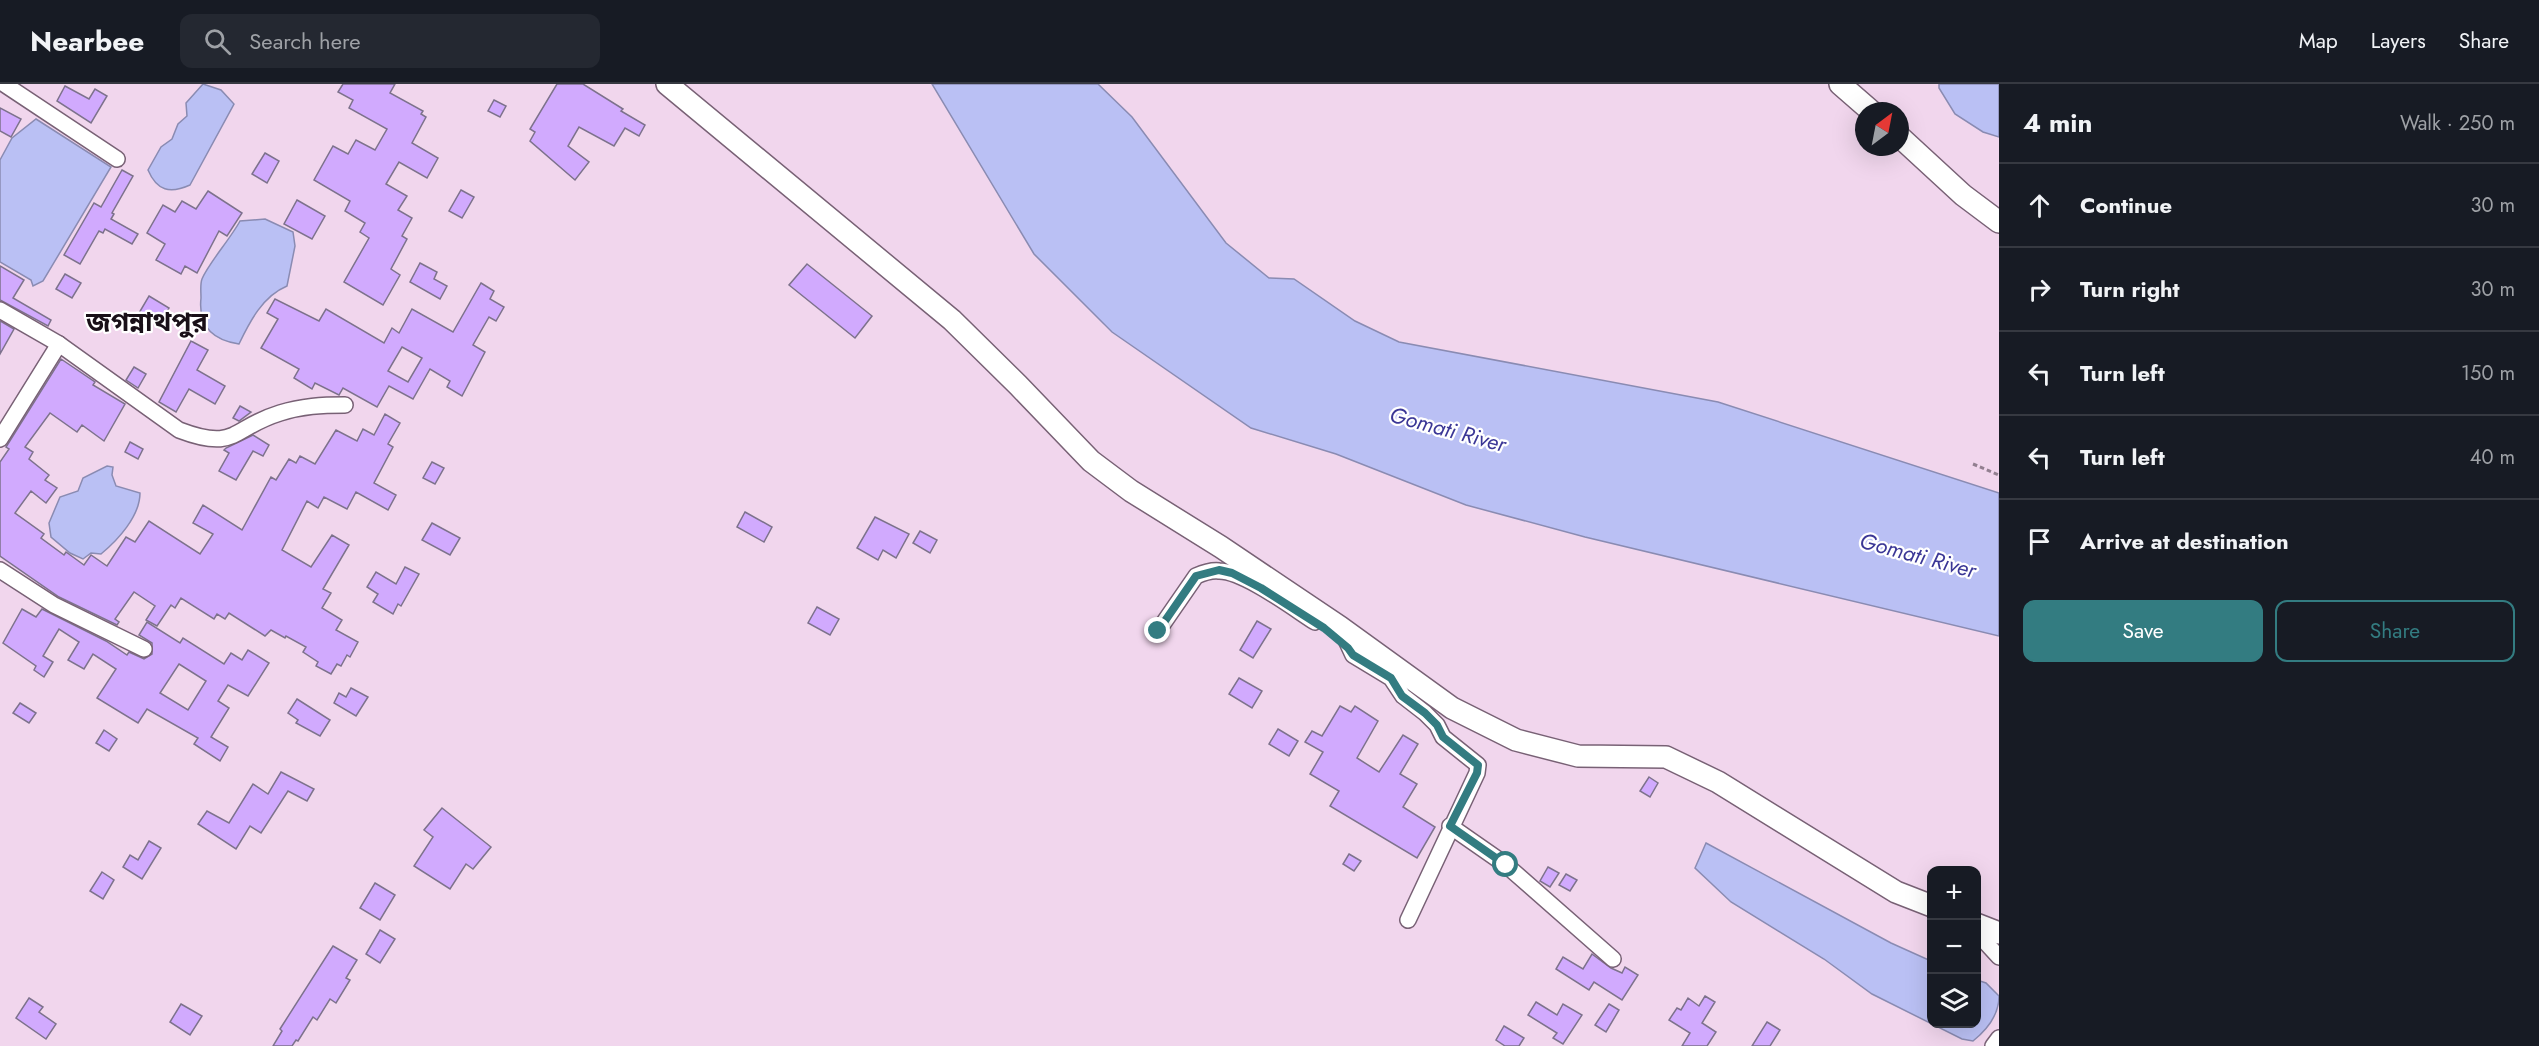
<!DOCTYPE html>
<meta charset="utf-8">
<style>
:root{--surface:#171b24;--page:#242831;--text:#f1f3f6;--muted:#9ea1a6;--line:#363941;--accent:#337c81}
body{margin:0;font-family:Jost,"Noto Sans Bengali",sans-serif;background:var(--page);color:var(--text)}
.controls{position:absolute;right:18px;bottom:18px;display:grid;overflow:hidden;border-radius:12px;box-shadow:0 6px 24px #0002}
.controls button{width:54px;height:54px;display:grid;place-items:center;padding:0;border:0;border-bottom:2px solid var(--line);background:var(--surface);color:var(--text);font:30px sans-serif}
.compass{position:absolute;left:1855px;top:18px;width:54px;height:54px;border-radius:50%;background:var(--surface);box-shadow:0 6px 24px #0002;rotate:32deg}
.stop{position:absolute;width:18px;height:18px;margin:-14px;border:4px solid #337c81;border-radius:50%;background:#fff}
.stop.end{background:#337c81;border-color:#fff;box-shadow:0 2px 6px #0008}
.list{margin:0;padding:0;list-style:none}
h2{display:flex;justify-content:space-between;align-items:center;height:78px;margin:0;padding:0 24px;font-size:26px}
h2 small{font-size:20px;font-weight:400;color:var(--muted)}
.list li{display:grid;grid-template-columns:39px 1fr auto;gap:18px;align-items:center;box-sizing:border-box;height:84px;padding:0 24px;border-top:2px solid var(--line)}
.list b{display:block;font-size:22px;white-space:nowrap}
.list em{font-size:20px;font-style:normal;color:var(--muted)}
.actions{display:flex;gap:12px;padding:18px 24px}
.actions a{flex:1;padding:14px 0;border:2px solid var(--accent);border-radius:12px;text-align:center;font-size:21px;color:var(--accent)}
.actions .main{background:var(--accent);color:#fff}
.icon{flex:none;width:33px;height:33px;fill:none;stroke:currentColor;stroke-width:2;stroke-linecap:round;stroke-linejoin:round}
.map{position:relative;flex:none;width:1999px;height:962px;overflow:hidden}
header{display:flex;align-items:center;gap:36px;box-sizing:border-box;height:84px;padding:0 30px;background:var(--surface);border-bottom:2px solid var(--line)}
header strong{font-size:28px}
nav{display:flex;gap:33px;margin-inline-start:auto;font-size:21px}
.search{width:420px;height:54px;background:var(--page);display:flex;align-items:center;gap:15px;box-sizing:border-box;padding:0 21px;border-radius:12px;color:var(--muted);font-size:22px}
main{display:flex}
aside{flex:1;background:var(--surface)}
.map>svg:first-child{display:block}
</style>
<header>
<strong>Nearbee</strong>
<div class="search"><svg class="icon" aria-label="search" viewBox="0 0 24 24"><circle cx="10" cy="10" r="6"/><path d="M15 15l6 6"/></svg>Search here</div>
<nav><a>Map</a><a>Layers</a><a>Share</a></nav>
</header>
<main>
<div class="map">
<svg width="1999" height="962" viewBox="0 0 1999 962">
<rect width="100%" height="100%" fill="#f1d6ed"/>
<!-- water -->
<g fill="#bac0f4" stroke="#8a8bb2" stroke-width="1.5">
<path d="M203 0 221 6 234 20 190 101C170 110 157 107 148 86L161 63 172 55 178 40 187 32 186 19Z"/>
<path d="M932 0H1098L1132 33 1226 159 1269 194 1294 195 1355 237 1399 258 1718 318 1999 409V552L1585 453 1466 421 1336 370 1251 344 1112 248 1034 170Z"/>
<path d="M1939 0H1999V53L1983 48 1955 30 1939 4Z"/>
<path d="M36 35 111 83 43 197 33 202 31 196 0 178V76L12 54Z"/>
<path d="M265 135 293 148 295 162 287 202C263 212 250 237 239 260 212 256 198 242 201 214 201 208 200 200 202 195 208 180 231 154 240 137Z"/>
<path d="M107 382 113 383 112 391 116 402 140 409C140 432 118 456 101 470L91 469 83 475 70 469 51 453 49 439 60 413 78 407 83 394Z"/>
<path d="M1706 759 1891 859 1931 877 1932 940H1976L1977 896 1986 899 1999 912C1999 931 1988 945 1973 957L1962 955 1872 910 1824 875 1731 818 1695 784Z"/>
</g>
<!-- building -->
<g fill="#d1aafe" stroke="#7d728c" stroke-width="1.5" fill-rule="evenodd">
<path d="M343 0H395L390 9 423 27 421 30 426 33 412 59 438 74 427 94 399 78 386 100 407 112 398 126 412 134 402 152 407 155 391 185 400 191 383 221 344 198 369 154 360 148 365 139 345 127 350 117 314 96 333 62 348 70 356 56 375 66 387 45 349 24 353 16 338 8Z"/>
<path d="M557 0H583L623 25 621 27 645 41 639 52 625 44 614 62 579 43 568 62 589 78 575 96 530 57 535 48 530 45Z"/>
<path d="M65 2 89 15 95 5 107 12 91 39 57 17Z"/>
<path d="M494 16 506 22 500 33 488 27Z"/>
<path d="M0 24 21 35 11 53 0 47Z"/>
<path d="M265 69 279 77 267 99 252 90Z"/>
<path d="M122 86 133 92 112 129 114 130 111 135 138 150 132 160 105 145 103 149 99 147 80 180 64 171 94 119 101 123Z"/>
<path d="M461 106 474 113 462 134 449 127Z"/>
<path d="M208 107 242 129 227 152 219 147 197 189 185 182 181 190 156 176 165 160 147 149 163 121 175 128 182 117 196 125Z"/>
<path d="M297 116 325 132 312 155 284 140Z"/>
<path d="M420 179 437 188 434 195 447 202 440 215 410 198Z"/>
<path d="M807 180 872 232 855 254 789 201Z"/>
<path d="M0 182 24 196 13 214 51 236 48 242 0 216Z"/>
<path d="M65 190 81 199 72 214 56 205Z"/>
<path d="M481 199 494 207 490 215 504 223 496 237 489 233 473 261 485 268 462 312 447 303 450 297 430 285 413 315 389 302 377 323 343 304 339 311 315 299 312 305 294 294 299 285 261 264 278 235 267 229 275 215 319 237 326 225 384 259 392 244 399 249 412 225 453 248ZM402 263 422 274 408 298 388 287Z"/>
<path d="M149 212 169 224 160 240 139 229Z"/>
<path d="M0 237 14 245 0 270Z"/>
<path d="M191 257 208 266 197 286 225 302 215 320 189 305 176 328 159 318Z"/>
<path d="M61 275 95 298 93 301 125 320 104 357 82 341 77 348 50 329 25 363 33 368 29 375 49 391 45 396 57 404 46 419 31 407 15 429 44 450 41 454 64 471 66 468 84 481 91 471 107 482 126 453 135 458 149 437 200 470 213 450 193 439 203 421 242 446 271 393 276 396 289 375 296 379 300 372 315 380 336 346 357 357 363 345 374 351 385 330 400 339 388 360 393 363 374 399 396 411 388 426 356 408 347 425 324 413 318 424 307 417 282 466 311 483 332 451 349 461 323 505 331 509 322 524 342 536 336 546 358 558 350 573 347 571 341 582 337 580 331 590 316 582 318 578 303 568 306 563 286 552 285 554 271 546 265 552 229 529 225 535 217 530 214 535 181 514 175 524 171 521 157 542 146 536 155 522 134 508 115 535 119 538 117 541 59 513 0 472V378L9 365 6 363Z"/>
<path d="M134 283 146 290 138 304 126 296Z"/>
<path d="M240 322 251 328 239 337 233 334Z"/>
<path d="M253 351 269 361 263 372 253 367 236 396 219 387 229 369 224 366 226 364Z"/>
<path d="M130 358 143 365 138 375 125 368Z"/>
<path d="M432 378 444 384 435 400 423 394Z"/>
<path d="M745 428 772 443 764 458 737 443Z"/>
<path d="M875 433 909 450 896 474 883 466 878 476 857 464Z"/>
<path d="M432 439 460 454 450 471 422 456Z"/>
<path d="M920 447 937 456 930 469 913 459Z"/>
<path d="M405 483 419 490 401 522 398 520 393 530 373 518 378 510 367 503 376 488 396 500Z"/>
<path d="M817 523 839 535 830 551 808 539Z"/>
<path d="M22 525 36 533 42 525 106 557 127 571 129 568 144 575 152 570V559L139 551 147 538 180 559 183 554 224 580 231 569 242 576 248 566 269 579 248 612 228 601 218 617 229 624 211 653 228 663 220 677 194 660 198 654 147 625 138 639 97 614 116 585 93 570 84 585 68 576 79 558 59 545 43 572 53 578 44 593 34 586 36 582 3 559ZM179 580 206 597 188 626 160 609Z"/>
<path d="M1257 537 1271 545 1253 574 1240 566Z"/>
<path d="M1239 594 1262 607 1252 624 1229 610Z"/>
<path d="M351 604 368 613 356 632 334 619 339 609 346 613Z"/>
<path d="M297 615 330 636 320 652 296 639 298 636 288 629Z"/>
<path d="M20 619 36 629 29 639 13 629Z"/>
<path d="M1340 622 1351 628 1355 622 1378 637 1357 674 1379 688 1403 651 1418 660 1400 690 1417 700 1403 723 1435 743 1417 774 1330 722 1339 707 1310 690 1323 668 1305 658 1312 647 1322 652Z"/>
<path d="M1278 645 1298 657 1289 672 1269 660Z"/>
<path d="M104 646 117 655 109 667 96 659Z"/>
<path d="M281 688 314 705 307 717 288 707 261 749 250 742 236 765 198 740 207 727 229 739 253 700 268 710Z"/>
<path d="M1649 693 1658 699 1650 713 1640 707Z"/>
<path d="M442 724 491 763 473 785 466 780 450 805 414 782 433 753 424 746Z"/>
<path d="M149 757 161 764 142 795 123 783 130 771 138 776Z"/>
<path d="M1349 770 1361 777 1354 787 1343 780Z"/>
<path d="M1548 783 1559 789 1550 803 1540 797Z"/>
<path d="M102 788 114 796 103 815 90 807Z"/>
<path d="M1566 790 1577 796 1570 807 1559 801Z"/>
<path d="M375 799 395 811 380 836 360 824Z"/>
<path d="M380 846 395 855 380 879 366 870Z"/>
<path d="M333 862 357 876 346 894 350 896 336 919 330 915 317 936 313 933 298 957 296 956 292 962H273L282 947 280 945Z"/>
<path d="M1592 870 1611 884 1622 889 1625 883 1638 891 1622 916 1594 898 1589 906 1556 885 1563 873 1583 885Z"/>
<path d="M1705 912 1715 918 1702 939 1716 948 1707 962H1682L1690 949 1669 936 1677 924 1681 926 1688 914 1699 922Z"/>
<path d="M29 914 43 923 39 928 56 940 46 955 16 934Z"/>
<path d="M1536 918 1557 931 1563 920 1582 931 1563 960 1553 954 1557 949 1528 931Z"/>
<path d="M181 920 202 932 190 951 170 938Z"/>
<path d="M1609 920 1619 926 1606 948 1595 941Z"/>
<path d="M1767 938 1780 946 1770 962H1752Z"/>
<path d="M1504 942 1524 954 1519 962H1505L1496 956Z"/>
</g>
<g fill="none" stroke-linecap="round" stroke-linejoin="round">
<defs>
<g id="street">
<path d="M4 0 117 75"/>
<path d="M0 226 59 260 179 346C237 368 231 344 280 329 302 322 322 321 345 321"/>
<path d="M0 355 59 260"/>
<path d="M0 486 54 521 144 565"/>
<path d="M1340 543 1353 571 1391 594 1403 612 1425 629 1437 641 1443 653 1478 681 1477 689 1408 836"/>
<path d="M1158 547 1196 492C1203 489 1211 486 1219 487 1244 487 1293 524 1315 538"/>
<path d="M1450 742 1506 781 1613 875"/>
<path d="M1976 848 1999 873"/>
<path d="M1993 962 1999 954"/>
</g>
<g id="secondary">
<path d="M667 0 952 236 1018 301 1091 377 1131 407 1221 463 1340 543 1452 624 1516 656 1578 672 1666 673 1718 698 1896 808 1932 822"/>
<path d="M1840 0 1871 27"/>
<path d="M1900 53 1963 111 1999 138"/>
<path d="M1976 840 1999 849"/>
</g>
</defs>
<!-- street casing -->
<use href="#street" stroke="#786175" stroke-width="18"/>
<!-- secondary casing -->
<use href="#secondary" stroke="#786175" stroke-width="24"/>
<!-- path -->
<path stroke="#927f90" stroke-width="3" stroke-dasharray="4.5 3" stroke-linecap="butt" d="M1973 380 1999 391"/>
<!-- street -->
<use href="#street" stroke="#fff" stroke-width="15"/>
<!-- secondary -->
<use href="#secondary" stroke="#fff" stroke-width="21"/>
</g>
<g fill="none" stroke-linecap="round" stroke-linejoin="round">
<!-- route -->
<path stroke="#337c81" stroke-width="8" d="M1158 547 1196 492 1219 486 1232 489 1261 504 1324 544 1348 564 1353 571 1391 594 1402 612 1425 629 1437 641 1443 653 1478 681 1477 689 1450 742 1506 781"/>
</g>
<g text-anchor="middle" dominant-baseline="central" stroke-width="4.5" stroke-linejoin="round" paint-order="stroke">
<!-- water labels -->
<g font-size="22" font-style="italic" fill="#3b3796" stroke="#fff">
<text transform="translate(1448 345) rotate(15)">Gomati River</text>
<text transform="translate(1918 471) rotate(15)">Gomati River</text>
</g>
<!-- district labels -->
<g font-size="27" font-weight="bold" fill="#191018" stroke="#fff">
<text x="147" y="237">জগন্নাথপুর</text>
</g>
</g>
</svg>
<div class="controls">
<button>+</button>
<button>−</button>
<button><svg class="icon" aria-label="layers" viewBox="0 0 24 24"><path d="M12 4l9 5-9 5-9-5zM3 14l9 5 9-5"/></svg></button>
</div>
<svg class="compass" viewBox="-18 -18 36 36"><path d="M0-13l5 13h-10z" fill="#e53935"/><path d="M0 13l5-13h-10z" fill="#9ea1a6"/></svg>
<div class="stop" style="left:1506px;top:781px"></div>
<div class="stop end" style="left:1158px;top:547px"></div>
</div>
<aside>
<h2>4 min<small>Walk · 250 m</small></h2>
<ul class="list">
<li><svg class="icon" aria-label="ahead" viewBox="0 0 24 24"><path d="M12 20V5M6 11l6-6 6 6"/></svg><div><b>Continue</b></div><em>30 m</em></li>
<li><svg class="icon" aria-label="right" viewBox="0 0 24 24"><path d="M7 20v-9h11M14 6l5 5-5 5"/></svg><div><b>Turn right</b></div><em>30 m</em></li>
<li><svg class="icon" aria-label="left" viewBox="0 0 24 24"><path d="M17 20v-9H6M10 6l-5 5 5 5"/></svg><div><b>Turn left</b></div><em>150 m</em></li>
<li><svg class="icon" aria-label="left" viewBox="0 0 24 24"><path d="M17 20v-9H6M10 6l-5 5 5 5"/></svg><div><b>Turn left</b></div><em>40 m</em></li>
<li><svg class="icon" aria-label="arrive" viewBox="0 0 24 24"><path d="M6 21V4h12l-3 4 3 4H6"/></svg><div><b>Arrive at destination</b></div></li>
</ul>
<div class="actions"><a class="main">Save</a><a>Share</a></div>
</aside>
</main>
